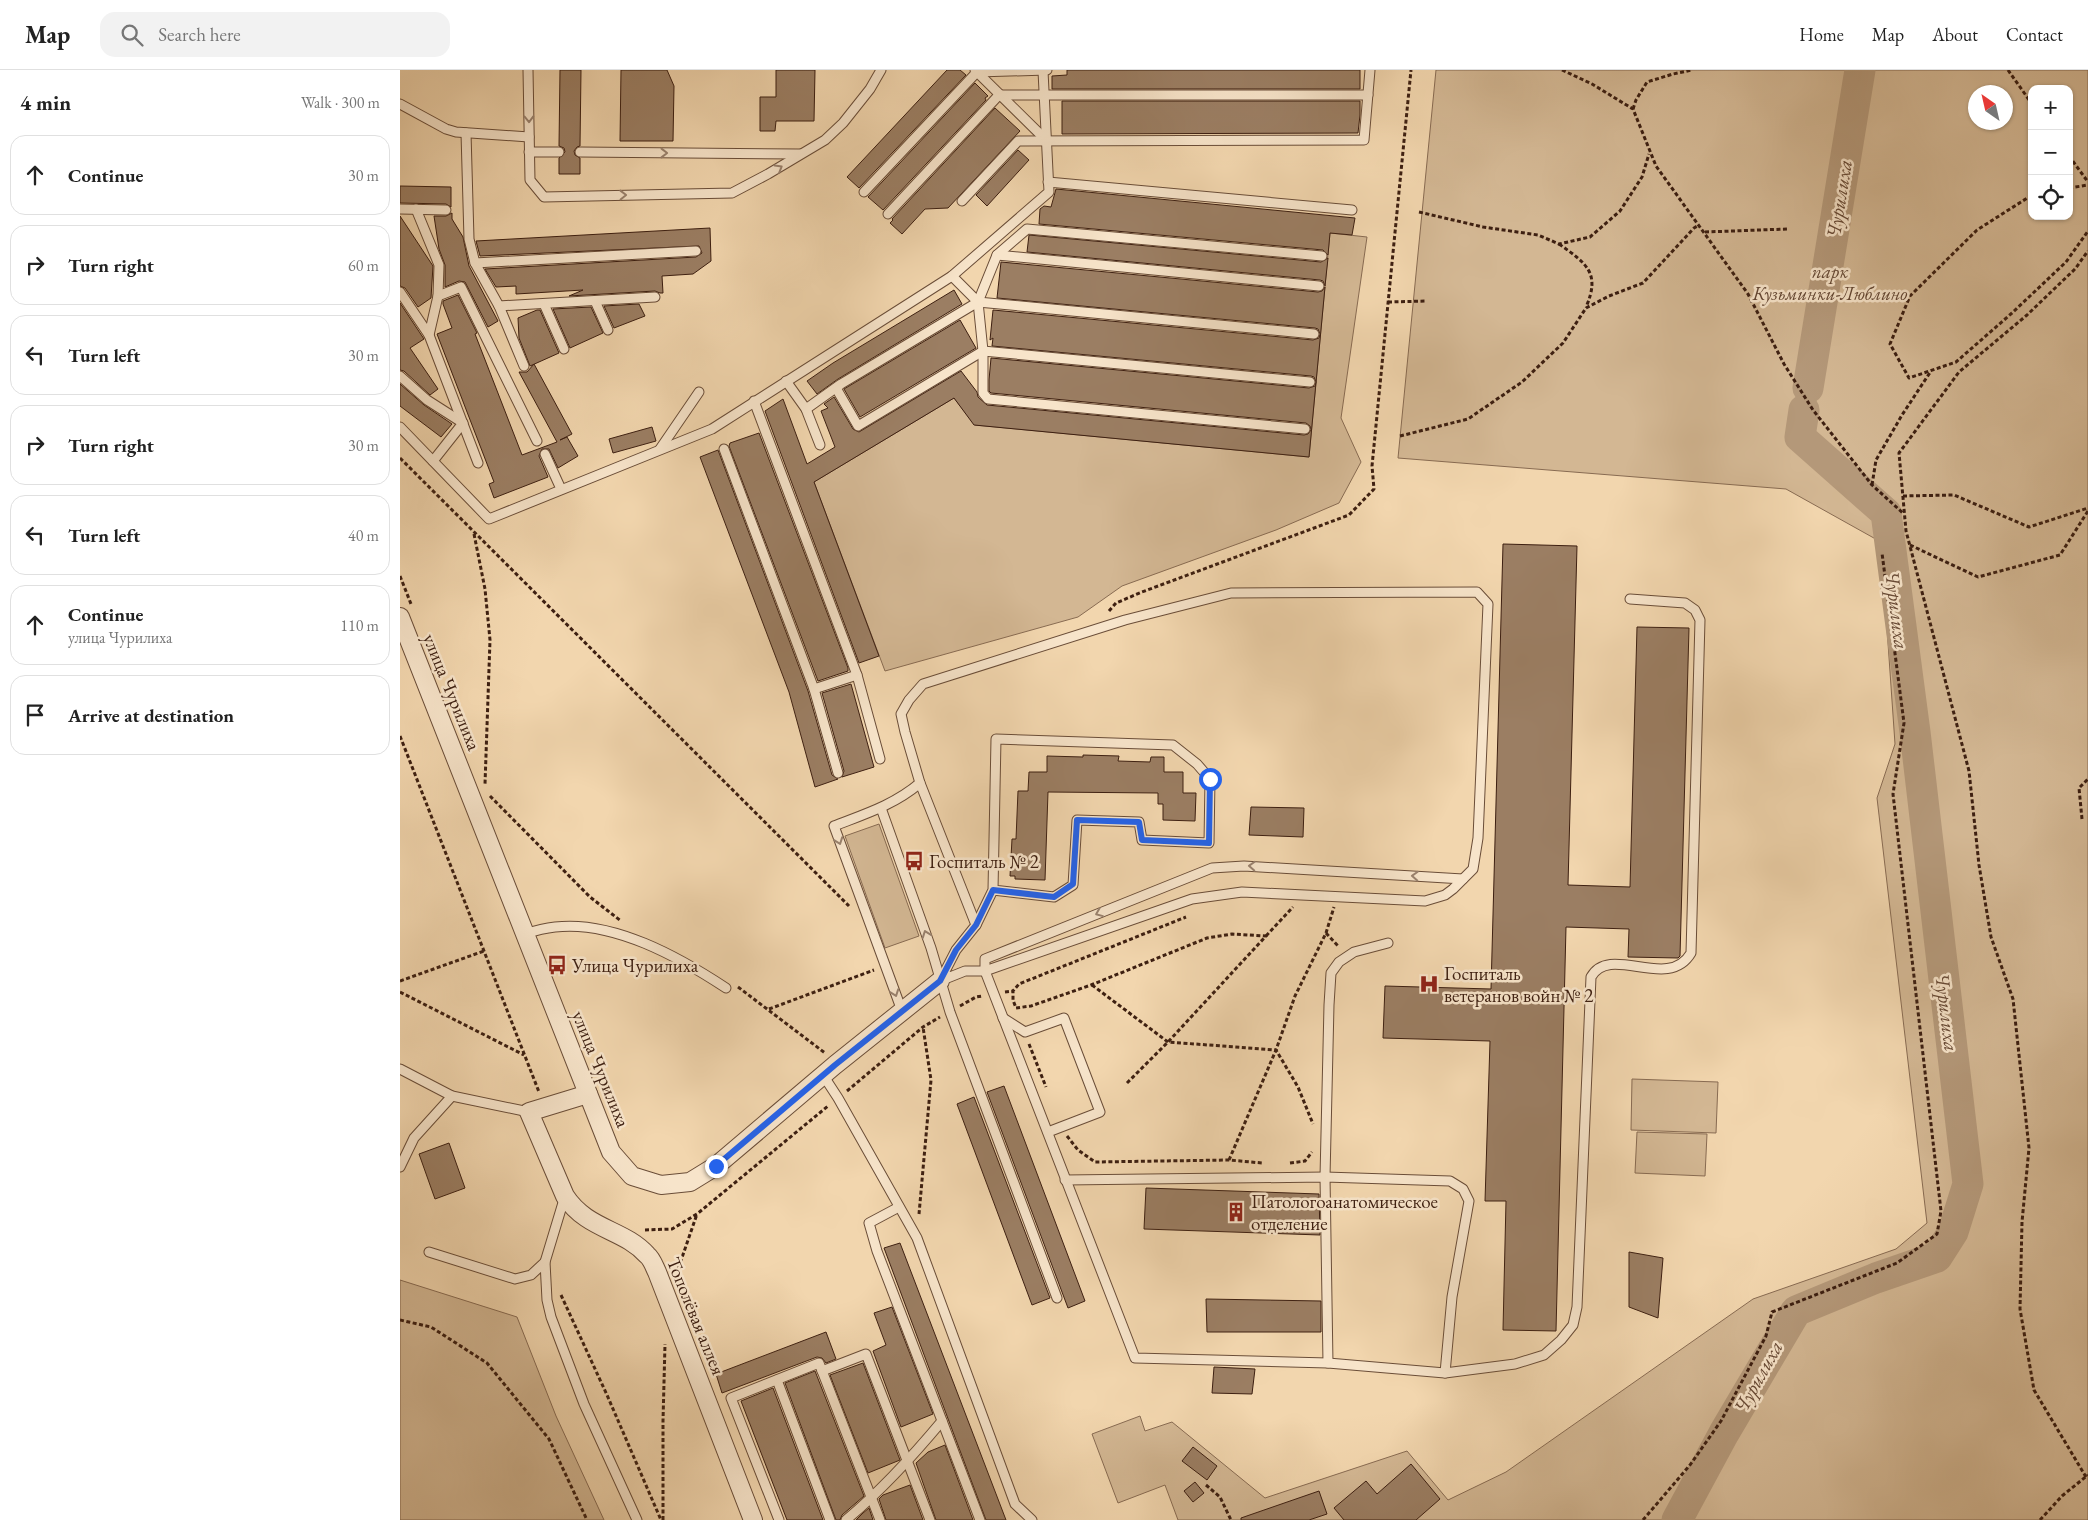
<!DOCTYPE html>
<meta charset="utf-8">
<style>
:root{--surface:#fff;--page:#f2f2f2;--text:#222;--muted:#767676;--line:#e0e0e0}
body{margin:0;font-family:"EB Garamond",serif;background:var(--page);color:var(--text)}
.controls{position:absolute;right:15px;top:15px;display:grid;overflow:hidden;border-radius:10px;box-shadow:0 1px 4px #0004}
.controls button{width:45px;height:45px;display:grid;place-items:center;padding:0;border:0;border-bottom:1px solid var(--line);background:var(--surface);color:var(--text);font:25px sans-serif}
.compass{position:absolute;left:1568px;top:15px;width:45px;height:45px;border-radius:50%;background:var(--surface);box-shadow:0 1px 4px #0004;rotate:326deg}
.stop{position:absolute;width:15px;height:15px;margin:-11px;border:4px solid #2563eb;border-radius:50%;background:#fff}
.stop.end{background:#2563eb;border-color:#fff;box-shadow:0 1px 5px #0008}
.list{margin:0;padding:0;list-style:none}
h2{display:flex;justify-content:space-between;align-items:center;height:65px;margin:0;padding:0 20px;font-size:21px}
h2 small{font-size:16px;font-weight:400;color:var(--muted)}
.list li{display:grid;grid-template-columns:32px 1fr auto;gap:15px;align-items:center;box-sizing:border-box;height:80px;margin:0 10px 10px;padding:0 10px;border:1px solid var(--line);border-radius:15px}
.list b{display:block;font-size:19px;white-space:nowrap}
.list p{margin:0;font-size:16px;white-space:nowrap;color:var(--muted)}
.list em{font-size:16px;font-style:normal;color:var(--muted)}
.icon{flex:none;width:28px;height:28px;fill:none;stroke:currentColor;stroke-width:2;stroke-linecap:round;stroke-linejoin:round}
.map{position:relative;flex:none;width:1688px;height:1450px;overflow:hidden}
header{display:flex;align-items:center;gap:30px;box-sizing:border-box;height:70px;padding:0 25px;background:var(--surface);border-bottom:1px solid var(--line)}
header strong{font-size:24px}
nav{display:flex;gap:28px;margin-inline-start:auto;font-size:18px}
.search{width:350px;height:45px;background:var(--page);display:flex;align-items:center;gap:12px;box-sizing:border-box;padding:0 18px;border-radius:15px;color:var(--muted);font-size:19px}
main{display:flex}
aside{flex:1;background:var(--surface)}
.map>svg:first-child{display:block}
</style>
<header>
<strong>Map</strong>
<div class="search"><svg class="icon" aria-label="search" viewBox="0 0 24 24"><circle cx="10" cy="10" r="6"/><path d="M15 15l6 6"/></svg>Search here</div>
<nav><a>Home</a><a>Map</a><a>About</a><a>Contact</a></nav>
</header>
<main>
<aside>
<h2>4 min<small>Walk · 300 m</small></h2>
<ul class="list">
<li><svg class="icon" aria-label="ahead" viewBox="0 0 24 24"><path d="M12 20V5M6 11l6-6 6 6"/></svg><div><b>Continue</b></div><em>30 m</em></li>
<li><svg class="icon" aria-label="right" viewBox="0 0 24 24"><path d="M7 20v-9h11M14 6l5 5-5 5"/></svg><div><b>Turn right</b></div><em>60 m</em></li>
<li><svg class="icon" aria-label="left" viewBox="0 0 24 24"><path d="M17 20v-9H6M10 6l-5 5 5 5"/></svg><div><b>Turn left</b></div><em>30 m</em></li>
<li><svg class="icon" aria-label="right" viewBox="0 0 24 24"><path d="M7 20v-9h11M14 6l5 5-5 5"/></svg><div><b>Turn right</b></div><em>30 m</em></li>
<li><svg class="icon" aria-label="left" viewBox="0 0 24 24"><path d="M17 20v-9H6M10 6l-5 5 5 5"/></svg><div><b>Turn left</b></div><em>40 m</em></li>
<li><svg class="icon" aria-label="ahead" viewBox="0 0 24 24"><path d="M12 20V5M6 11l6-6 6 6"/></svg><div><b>Continue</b><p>улица Чурилиха</p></div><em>110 m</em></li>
<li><svg class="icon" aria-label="arrive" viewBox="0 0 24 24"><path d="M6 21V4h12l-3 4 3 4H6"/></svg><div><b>Arrive at destination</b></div></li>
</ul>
</aside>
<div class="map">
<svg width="1688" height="1450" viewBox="0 0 1688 1450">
<rect width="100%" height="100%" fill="#f2d6ae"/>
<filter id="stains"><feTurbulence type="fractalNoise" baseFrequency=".004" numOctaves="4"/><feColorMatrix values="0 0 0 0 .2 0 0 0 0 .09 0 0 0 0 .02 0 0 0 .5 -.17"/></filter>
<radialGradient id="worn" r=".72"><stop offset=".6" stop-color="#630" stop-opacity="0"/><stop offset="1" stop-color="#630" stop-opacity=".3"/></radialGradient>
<!-- green -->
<g fill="#d3b793" stroke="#886b52" fill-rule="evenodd">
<path d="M1036 0H1688V1450H778L765 1415 718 1433 692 1364 740 1346 745 1361 772 1352 865 1428 1007 1381 1048 1430 1106 1402 1353 1229 1496 1179 1527 1153 1477 728 1495 674 1481 472 1386 419 998 388ZM1632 19H1669V146H1632ZM1576 22H1606V52H1576Z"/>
<path d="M930 163 967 167 941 348 961 392 939 433 876 460 722 516 678 547 485 601 414 412 554 328 575 355 909 387Z"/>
<path d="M479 754 519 866 485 878 445 766Z"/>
<path d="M1232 1009 1318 1012 1316 1063 1231 1060Z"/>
<path d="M1237 1062 1307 1064 1305 1106 1235 1103Z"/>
<path d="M0 1210 117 1247 156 1346 204 1450H0Z"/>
</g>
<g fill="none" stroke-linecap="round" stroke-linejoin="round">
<!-- river -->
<g stroke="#b49879" stroke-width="31">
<path d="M1408 318 1460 0"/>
<path d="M1277 1450 1324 1363 1396 1241 1476 1208 1537 1187 1553 1162 1568 1114 1515 662 1486 443 1400 367 1404 340"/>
</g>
</g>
<!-- building -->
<g fill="#9b7e63" stroke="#3d1f11">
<path d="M160 0H181L180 76 177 77 174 81 175 85 180 88V104H159V88L165 82 164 78 159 76Z"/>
<path d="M221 0H267L274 16 273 71H220Z"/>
<path d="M376 0H415L414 51H376L375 61H360V27H376Z"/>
<path d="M547 0H560L566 5 459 118 447 107Z"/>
<path d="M667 0H960V19H652V6L667 5Z"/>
<path d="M575 13 588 26 585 28 586 30 483 140 468 127Z"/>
<path d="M662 31H960V45L958 63 662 64Z"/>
<path d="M595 38 620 61 548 138 525 139 502 164 490 153 493 150 492 149Z"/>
<path d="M618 80 629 90 587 136 576 125Z"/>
<path d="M0 116 51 117V137L46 134 0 133Z"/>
<path d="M656 119 955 148 952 165 930 163 928 185 923 180 639 154 640 139 644 136 651 137Z"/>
<path d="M52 143V149L63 167 69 196 98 251 88 257 65 212 59 211 45 217V195L39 179 34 146H46Z"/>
<path d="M0 146 33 196 31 228 18 237 5 218 0 216Z"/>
<path d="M310 158 311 191 293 204 262 206 263 223H260L255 221 169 226 183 220 116 224V216L96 217 85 199 296 187 302 183 299 176 80 186 76 171Z"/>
<path d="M629 165 921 192 928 188 925 216 923 211 920 210 627 182Z"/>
<path d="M601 192 918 222 922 221 925 217 909 387 574 355 554 328 414 412 479 586 459 593 365 341 383 329 407 394 435 377 421 341 428 338 424 334 434 327 453 359 459 362 561 301 577 322 578 327 587 335 904 365 908 364 911 360 910 356 906 353 591 323 589 321V310L591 288 909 318 915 316 916 312 914 307 911 306 592 276 593 268 590 270 593 240 913 270 919 268 920 264 918 259 915 258 597 228Z"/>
<path d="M554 220 562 234 438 309 417 324 407 311 433 293Z"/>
<path d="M58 225 77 263 75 264 122 385 157 372 119 302H127L134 294 172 364 160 370 167 367 178 386 158 398 149 379H142L139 386 148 407 94 428 89 414 94 412 37 264 52 258 43 234V231Z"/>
<path d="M0 233 24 269 10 278 38 319 30 325 4 301 0 300Z"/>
<path d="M239 234 245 246 214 258 204 236Z"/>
<path d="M191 237 203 263 170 278 153 239Z"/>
<path d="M137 240H140L159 283 130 296 119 268 118 248Z"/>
<path d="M560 250 576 278 460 347 444 319Z"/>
<path d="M0 314 24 335 52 354 41 367 0 336Z"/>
<path d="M252 357 256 371 213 383 209 369Z"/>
<path d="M359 363 448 598V601L418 611 329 376 330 373Z"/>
<path d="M318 380 408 621 432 705 438 709 415 717 389 622 300 387Z"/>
<path d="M1103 474 1177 476 1168 815 1230 817 1237 557 1289 558 1280 886 1278 888 1228 887 1229 859 1166 857 1156 1261 1103 1260 1106 1131H1085L1090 971 983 968 985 916 1091 919Z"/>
<path d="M451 614 474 697 442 707 444 701 422 623Z"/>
<path d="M683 685 719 686 718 691 750 692 751 687H764V702H783V723H796L795 751 763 750V734H758V723L648 722 645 810 615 809V806H610L612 769H616L618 721H628L629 702H647V686L683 687Z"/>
<path d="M851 737 904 738 903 767 849 765Z"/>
<path d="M604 1016 685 1231 668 1238 587 1022Z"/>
<path d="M574 1027 650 1228 632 1235 557 1034Z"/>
<path d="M49 1073 65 1118 35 1129 19 1084Z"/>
<path d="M746 1118 919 1124 920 1165 744 1159Z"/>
<path d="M500 1173 606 1450H586L484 1178Z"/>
<path d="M1229 1182 1263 1188 1258 1248 1229 1237Z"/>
<path d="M806 1229 921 1231V1262H807Z"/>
<path d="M492 1237 533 1344 501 1357 473 1281 486 1275 474 1243Z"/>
<path d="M426 1262 436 1289 426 1293 422 1288 417 1287 322 1323 316 1304Z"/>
<path d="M463 1293 500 1390 468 1403 430 1305Z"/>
<path d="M814 1297 855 1299 852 1324 812 1323Z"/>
<path d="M415 1301 464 1426 442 1445 440 1450H436L385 1313Z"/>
<path d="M373 1318 423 1450H387L341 1331Z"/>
<path d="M545 1375 573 1450H536L516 1393 528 1382Z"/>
<path d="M793 1377 817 1396 807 1410 782 1391Z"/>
<path d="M1011 1394 1040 1429 1016 1450H944L934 1438 966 1411 977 1424Z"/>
<path d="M795 1412 804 1423 793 1432 784 1421Z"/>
<path d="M510 1415 523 1450H486L479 1429 483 1425Z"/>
<path d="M919 1421 927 1444 909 1450H841V1448Z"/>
<path d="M469 1438 473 1450H456L463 1443Z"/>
</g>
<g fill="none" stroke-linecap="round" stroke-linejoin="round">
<defs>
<g id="service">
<path d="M128 0 130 110 144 127 332 123 368 104 425 70 443 53 470 19 481 0"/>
<path d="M575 0 647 71"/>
<path d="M0 34 46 59 56 62 129 67"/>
<path d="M66 63 69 169 75 193 99 236 124 296"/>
<path d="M129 82H159"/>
<path d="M180 82 400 84"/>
<path d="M648 112 952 140"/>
<path d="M464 122 577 2 647 0"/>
<path d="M562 131 618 71 964 70 970 0"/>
<path d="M0 139 46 140"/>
<path d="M16 139 39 195 38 226 29 265"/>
<path d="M488 144 599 25H968"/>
<path d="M597 185 919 216"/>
<path d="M75 193 296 181"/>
<path d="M552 206 578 232 583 281V323L588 329 905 359"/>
<path d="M0 222 29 265 78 393"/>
<path d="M38 226 61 217 137 371"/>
<path d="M195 231 208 260"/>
<path d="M578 232 597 185 627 159 922 186"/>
<path d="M144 234 164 279"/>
<path d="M99 236 255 227"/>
<path d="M0 306 27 330 63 353 33 391"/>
<path d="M386 311 406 339 420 375"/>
<path d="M436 318 458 356 583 281 910 312"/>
<path d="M354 331 457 605 480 689"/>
<path d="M406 339 441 314 578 232 914 264"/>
<path d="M0 357 89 449 312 359 552 206 649 122 643 1"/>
<path d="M260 379 299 322"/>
<path d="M324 379 414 619 438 703"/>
<path d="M145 384 161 419"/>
<path d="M1077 522 1088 534 1078 768 1073 799 1053 819 1045 825 1025 831 842 822 792 829 585 901H565L540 911 556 880 576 855 520 713 505 662 501 644 509 630 523 614 725 550 831 523Z"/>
<path d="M414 619 457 605"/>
<path d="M481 738 531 878 550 942 657 1228"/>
<path d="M1063 809 844 796 812 798 585 889V901L735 1288 928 1293 1045 1303 1115 1294 1144 1285 1161 1270 1173 1255 1177 1237 1191 907C1210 873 1268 922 1291 883L1300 550 1295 540 1285 533 1230 529"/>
<path d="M576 855 593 820 596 669 773 675 797 694 810 709 809 773 742 770 739 752 677 750 673 815 654 827 593 820"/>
<path d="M125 864C134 861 145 858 155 857 213 850 279 887 326 918"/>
<path d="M502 941 434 756C465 744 494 735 520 713"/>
<path d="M603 948 625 962 664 948 700 1042 648 1062"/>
<path d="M0 999 52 1026 129 1042"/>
<path d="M423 1005 438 1028 517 1168 615 1434 632 1450"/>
<path d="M0 1097 14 1068 52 1026"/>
<path d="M665 1110 925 1107 1050 1111 1063 1119 1069 1131 1052 1227 1045 1303"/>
<path d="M165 1126 145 1192 147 1230 151 1247 184 1334 237 1450"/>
<path d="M499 1137 469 1153 477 1181 580 1450"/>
<path d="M29 1182 115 1209 131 1205 145 1192"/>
<path d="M928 1293 925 1107 929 935 931 903 939 892 954 882 988 873"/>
<path d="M422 1301 466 1284 530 1450"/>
<path d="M377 1310 430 1450"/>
<path d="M379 1450 331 1328 419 1293 480 1450"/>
<path d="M446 1450C482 1420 512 1387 542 1351"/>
</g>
<g id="minor">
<path d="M0 547 211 1082 232 1106 261 1115 290 1112 316 1096 435 995 540 911"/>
<path d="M188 1024 129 1042 165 1126C187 1160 224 1159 247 1185 252 1189 254 1196 257 1202L353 1450"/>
</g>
</defs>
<!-- service casing -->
<use href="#service" stroke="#6a4d38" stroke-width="11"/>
<!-- minor casing -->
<use href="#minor" stroke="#6a4d38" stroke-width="20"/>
<!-- path -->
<g stroke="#3d1f11" stroke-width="3" stroke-dasharray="4 2.5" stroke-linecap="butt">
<path d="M1162 0 1192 14 1233 39 1256 96 1348 224 1384 294 1413 340 1472 415 1504 444"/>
<path d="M1608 0 1632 34"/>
<path d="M1233 39 1236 30 1247 12 1273 4 1292 0"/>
<path d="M1669 86 1688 112"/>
<path d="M1669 118 1688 115"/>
<path d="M1632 125 1577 160 1510 226 1490 274 1509 308 1556 292 1612 243 1666 192 1688 161"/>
<path d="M1019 142 1083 157 1138 165 1159 174 1190 167 1220 141 1242 107 1249 84"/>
<path d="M1305 162 1387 159"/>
<path d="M1159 174C1186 193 1201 203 1186 237"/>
<path d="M988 232 1027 231"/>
<path d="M1000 366 1068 349 1122 312 1163 273 1186 238 1209 226 1243 213 1294 158 1299 155"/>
<path d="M0 388 449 836"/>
<path d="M1472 415 1476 390 1502 345 1531 301"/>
<path d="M1503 426 1554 425 1629 457 1688 438"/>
<path d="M74 464 85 519 90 570 85 714"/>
<path d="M1510 475 1578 507 1660 485 1688 441"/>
<path d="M0 506 11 534"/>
<path d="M709 541 716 533 742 522 949 445 974 419 972 396 1011 0"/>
<path d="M0 666 139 1022"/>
<path d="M90 726 190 827 221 851"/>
<path d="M1682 749 1679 718 1688 709"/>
<path d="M926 863 939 877"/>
<path d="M866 866 893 837"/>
<path d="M0 911 84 881"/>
<path d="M692 915 768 972 876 980 898 1017 913 1054"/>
<path d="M338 917 425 983"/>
<path d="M0 922 124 985"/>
<path d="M605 922 613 921"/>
<path d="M560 936 576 927 582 926"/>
<path d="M369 939 474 900"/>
<path d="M629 974 646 1017"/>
<path d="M727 1013 768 972 866 866 832 864 807 868 691 915 631 936 616 938 613 930V921L619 914 786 847"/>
<path d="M447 1021 523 957 540 947"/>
<path d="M667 1066 678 1080 695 1092 829 1090 862 1093"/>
<path d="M829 1090 876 980 895 926 926 863 934 837"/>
<path d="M890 1093 905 1091 912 1082"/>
<path d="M519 1144 531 1010 523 957"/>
<path d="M245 1160 272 1159 297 1144 428 1036"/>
<path d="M276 1205 297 1144"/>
<path d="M161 1225 207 1325 261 1450"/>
<path d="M0 1250 31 1257 87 1293 149 1369 187 1450"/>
<path d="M1686 1407 1634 1320 1620 1239 1622 1152 1629 1078 1613 929 1591 867 1579 795 1569 701 1506 461 1499 383 1559 302 1627 245 1675 199 1688 181"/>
<path d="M806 1415 820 1427 831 1450"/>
<path d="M263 1450V1351L265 1274"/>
<path d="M1243 1450 1290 1395 1321 1351 1366 1266 1372 1242 1497 1193 1537 1164 1541 1141 1493 724 1504 653 1482 483"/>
<path d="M1640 1450 1662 1426 1688 1405"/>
</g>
<!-- service -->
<use href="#service" stroke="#f7e4ca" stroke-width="9"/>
<!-- minor -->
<use href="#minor" stroke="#f7e4ca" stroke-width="18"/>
</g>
<!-- one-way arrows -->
<defs><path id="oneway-chevron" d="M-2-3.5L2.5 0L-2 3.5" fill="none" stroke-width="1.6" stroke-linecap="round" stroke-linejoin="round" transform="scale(1.25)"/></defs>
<g stroke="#9a826e">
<use href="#oneway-chevron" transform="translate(129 49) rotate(89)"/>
<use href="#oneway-chevron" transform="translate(264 83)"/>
<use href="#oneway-chevron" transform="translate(379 98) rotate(-31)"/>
<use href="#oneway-chevron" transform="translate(223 125) rotate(-1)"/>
<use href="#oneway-chevron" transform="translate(439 771) rotate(70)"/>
<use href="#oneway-chevron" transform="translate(852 796) rotate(-177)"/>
<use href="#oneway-chevron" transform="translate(1015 806) rotate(-177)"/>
<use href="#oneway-chevron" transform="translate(699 843) rotate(158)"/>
<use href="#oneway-chevron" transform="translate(526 864) rotate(-110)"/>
<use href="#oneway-chevron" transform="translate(495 923) rotate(70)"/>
</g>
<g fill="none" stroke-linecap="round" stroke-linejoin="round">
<!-- route -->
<path stroke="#2563eb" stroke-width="6" d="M316 1096 435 995 540 911 556 880 576 855 593 820 654 827 673 814 677 750 739 752 742 770 809 773 810 709"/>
</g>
<!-- icons -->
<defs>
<symbol id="bus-bare" viewBox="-9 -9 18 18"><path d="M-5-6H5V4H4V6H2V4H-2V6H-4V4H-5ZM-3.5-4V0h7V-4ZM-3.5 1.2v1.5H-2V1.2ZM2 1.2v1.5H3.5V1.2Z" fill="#8f2418" stroke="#f7e4ca" stroke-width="2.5" paint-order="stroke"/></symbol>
<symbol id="hospital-bare" viewBox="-9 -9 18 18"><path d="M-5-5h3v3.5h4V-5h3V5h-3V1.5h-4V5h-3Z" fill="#8f2418" stroke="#f7e4ca" stroke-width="2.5" paint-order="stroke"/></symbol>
<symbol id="building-bare" viewBox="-9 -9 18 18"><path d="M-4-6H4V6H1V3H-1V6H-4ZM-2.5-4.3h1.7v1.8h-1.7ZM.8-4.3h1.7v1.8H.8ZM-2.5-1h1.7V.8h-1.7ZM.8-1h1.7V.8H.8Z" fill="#8f2418" stroke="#f7e4ca" stroke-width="2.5" paint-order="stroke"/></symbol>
</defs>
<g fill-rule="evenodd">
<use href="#bus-bare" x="500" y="777" width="28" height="28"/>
<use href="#bus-bare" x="143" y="881" width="28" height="28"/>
<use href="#hospital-bare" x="1015" y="900" width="28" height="28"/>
<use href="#building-bare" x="822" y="1128" width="28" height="28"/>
</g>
<g text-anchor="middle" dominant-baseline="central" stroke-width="5" stroke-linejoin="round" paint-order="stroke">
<!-- park labels -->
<g font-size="19" font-style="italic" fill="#624532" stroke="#f7e4ca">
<text x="1430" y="201">парк<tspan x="1430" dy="22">Кузьминки-Люблино</tspan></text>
</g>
<!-- street labels -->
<g font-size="19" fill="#3d1f11" stroke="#f7e4ca">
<text transform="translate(52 622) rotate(68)">улица Чурилиха</text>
<text transform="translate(201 999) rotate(68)">улица Чурилиха</text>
<text transform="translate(296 1246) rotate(68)">Тополёвая аллея</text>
</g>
<!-- poi labels -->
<g font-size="19" fill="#3d1f11" stroke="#f7e4ca" text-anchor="start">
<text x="529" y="791">Госпиталь № 2</text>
<text x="172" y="895">Улица Чурилиха</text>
<text x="1044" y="903">Госпиталь<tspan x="1044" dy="22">ветеранов войн № 2</tspan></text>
<text x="851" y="1131">Патологоанатомическое<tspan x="851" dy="22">отделение</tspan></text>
</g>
<!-- water labels -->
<g font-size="20" font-style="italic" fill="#674935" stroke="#f7e4ca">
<text transform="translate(1439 129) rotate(-81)">Чурилиха</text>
<text transform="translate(1497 540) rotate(83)">Чурилиха</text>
<text transform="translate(1547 942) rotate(83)">Чурилиха</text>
<text transform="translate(1358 1307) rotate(-61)">Чурилиха</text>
</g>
</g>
<rect width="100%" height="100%" filter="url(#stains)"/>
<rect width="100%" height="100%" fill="url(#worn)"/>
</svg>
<div class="controls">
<button>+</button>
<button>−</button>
<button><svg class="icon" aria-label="locate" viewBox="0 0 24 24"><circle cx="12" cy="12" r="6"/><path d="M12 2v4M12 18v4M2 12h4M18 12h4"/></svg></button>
</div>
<svg class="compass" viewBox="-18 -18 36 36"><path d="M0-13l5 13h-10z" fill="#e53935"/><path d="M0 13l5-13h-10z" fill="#767676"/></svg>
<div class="stop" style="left:810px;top:709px"></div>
<div class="stop end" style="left:316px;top:1096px"></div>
</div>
</main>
